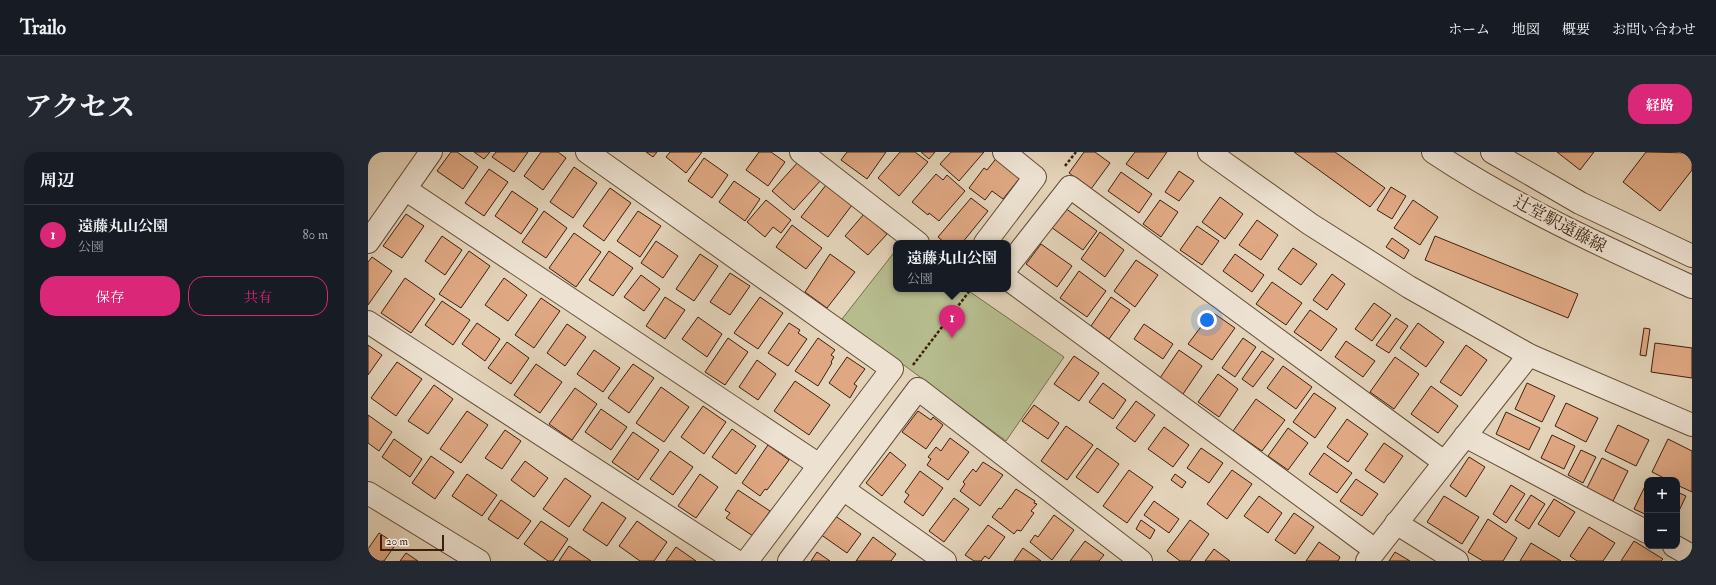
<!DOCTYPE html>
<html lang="ja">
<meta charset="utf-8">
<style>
:root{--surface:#171b24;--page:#242831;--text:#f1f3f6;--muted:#9ea1a6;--line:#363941;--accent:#db2777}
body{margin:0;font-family:"IM FELL Double Pica","Noto Serif JP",serif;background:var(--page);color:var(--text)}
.controls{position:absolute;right:12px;bottom:12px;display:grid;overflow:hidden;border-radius:8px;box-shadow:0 4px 16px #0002}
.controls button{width:36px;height:36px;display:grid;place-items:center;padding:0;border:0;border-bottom:1px solid var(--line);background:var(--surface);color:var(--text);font:20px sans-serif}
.scale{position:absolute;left:12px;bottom:10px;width:64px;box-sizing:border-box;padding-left:4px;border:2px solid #3e1f0b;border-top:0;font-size:11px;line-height:14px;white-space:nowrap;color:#3e1f0b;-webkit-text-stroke:3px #ede2d2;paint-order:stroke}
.you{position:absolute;left:839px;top:168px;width:14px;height:14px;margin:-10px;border:3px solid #fff;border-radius:50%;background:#1a73e8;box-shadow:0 0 0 6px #1a73e833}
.badge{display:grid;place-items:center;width:26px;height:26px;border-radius:50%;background:var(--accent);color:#fff;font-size:13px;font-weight:700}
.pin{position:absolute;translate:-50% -33px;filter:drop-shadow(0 1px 2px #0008)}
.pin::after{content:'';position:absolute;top:21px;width:14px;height:12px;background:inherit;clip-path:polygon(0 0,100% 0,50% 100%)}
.popup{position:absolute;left:525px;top:88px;width:118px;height:52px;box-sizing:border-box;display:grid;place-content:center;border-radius:8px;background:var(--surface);filter:drop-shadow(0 1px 3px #0005);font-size:13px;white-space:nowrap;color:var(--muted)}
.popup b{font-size:15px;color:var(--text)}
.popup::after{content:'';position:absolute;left:50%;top:100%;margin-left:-8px;border:8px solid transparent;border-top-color:var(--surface)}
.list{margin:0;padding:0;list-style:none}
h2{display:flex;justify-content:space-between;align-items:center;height:52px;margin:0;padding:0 16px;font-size:17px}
h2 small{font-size:13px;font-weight:400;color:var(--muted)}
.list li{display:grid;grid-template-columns:26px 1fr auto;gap:12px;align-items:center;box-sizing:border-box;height:60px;padding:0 16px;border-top:1px solid var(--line)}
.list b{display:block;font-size:15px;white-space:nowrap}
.list p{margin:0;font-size:13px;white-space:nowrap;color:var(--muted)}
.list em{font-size:13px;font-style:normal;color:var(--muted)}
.actions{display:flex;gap:8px;padding:12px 16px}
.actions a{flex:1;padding:9px 0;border:1px solid var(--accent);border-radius:16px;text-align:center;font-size:14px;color:var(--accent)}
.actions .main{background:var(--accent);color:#fff}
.map{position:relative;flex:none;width:1324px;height:409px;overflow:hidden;border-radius:16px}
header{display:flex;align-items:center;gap:24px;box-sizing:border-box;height:56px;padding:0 20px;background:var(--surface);border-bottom:1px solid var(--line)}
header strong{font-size:19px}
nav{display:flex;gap:22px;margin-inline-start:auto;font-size:14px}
.intro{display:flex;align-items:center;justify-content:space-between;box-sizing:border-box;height:96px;padding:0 24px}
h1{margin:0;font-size:28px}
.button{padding:10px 18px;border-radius:16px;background:var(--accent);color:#fff;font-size:14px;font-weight:700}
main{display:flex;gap:24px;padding:0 24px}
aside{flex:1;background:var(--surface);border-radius:16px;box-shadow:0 4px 16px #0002}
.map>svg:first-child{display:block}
</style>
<header>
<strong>Trailo</strong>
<nav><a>ホーム</a><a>地図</a><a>概要</a><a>お問い合わせ</a></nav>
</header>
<div class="intro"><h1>アクセス</h1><a class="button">経路</a></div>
<main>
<aside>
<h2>周辺<small></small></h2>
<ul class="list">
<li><span class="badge">1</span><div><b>遠藤丸山公園</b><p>公園</p></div><em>80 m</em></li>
</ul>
<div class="actions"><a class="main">保存</a><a>共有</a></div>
</aside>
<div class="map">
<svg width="1324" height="409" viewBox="0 0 1324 409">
<rect width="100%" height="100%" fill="#e3d3b9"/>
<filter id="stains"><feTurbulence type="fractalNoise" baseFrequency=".005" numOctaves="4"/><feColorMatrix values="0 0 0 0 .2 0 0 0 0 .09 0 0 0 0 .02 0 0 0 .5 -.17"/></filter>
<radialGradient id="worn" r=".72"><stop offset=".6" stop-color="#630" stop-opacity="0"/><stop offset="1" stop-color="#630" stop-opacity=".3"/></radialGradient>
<!-- green -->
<path fill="#b6bc8e" stroke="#7a6e4c" d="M528 98V137H598L696 205 638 289 474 167Z"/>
<!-- building -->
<g fill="#dfa883" stroke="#3e1f0b">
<path d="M83 0H89L110 15 95 37 69 19Z"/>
<path d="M106 0H122L116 7Z"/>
<path d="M128 0H160L146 20 124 5Z"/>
<path d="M173 0H190L198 6 175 38 156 24Z"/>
<path d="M278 0H289L285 5Z"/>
<path d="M302 0H334L318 21 298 5Z"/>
<path d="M391 0H403L417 10 400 34 378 18Z"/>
<path d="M479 0H518L499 27 473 8Z"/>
<path d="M532 0H547L560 10 531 44 510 26Z"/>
<path d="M553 0H567L561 7Z"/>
<path d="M583 0H616L591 29 572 12Z"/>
<path d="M716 0H727L742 11 723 37 701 21Z"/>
<path d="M767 0H799L780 27 758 12Z"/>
<path d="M926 0H967L1017 36 1002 55Z"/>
<path d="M1189 0H1226L1212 18Z"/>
<path d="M1278 0 1324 1V18L1292 59 1255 30Z"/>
<path d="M631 3 655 22 635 47 624 39 617 48 601 36 616 16 619 18Z"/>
<path d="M336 6 360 23 344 46 320 29Z"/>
<path d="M431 9 453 28 426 58 404 39Z"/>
<path d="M206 15 229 31 205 66 182 50Z"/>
<path d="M121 17 140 30 116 64 97 51Z"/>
<path d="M811 19 826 29 811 49 797 40Z"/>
<path d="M753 20 784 42 771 61 740 39Z"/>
<path d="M568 22 575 28 579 23 597 39 571 69 561 61 560 63 544 50Z"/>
<path d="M366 29 392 47 377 69 351 50Z"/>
<path d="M458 33 484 53 460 85 433 65Z"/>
<path d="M1023 35 1038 44 1024 67 1009 58Z"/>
<path d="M242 36 263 51 236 89 215 74Z"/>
<path d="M144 39 170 57 153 82 127 64Z"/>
<path d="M852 45 875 62 857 87 834 70Z"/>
<path d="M603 46 620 59 594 91H577L570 85Z"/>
<path d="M398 48 423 68 413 81 405 75 397 85 379 70Z"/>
<path d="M792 48 810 60 793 85 775 72Z"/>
<path d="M1045 48 1070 65 1052 93 1026 76Z"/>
<path d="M697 56 729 79 715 98 683 75Z"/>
<path d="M176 59 199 76 178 106 154 90Z"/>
<path d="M270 59 293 74 272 105 249 89Z"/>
<path d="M38 62 56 74 34 106 15 94Z"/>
<path d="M496 62 519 82 500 103 477 84Z"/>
<path d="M889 68 910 83 893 108 871 93Z"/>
<path d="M424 73 454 96 438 117 408 95Z"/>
<path d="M829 74 851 89 834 113 812 98Z"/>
<path d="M732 80 756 98 737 125 713 107Z"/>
<path d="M206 81 233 100 208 135 181 116Z"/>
<path d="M74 84 94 98 77 123 57 109Z"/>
<path d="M1067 84 1210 142 1200 166 1057 108Z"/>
<path d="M1024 86 1041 98 1036 107 1018 95Z"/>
<path d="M288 89 310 104 295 126 273 111Z"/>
<path d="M673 92 704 114 689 135 658 112Z"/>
<path d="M925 96 949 112 933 133 910 117Z"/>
<path d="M101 99 122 114 93 156 71 142Z"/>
<path d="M241 99 265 116 245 144 221 128Z"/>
<path d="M332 102 350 114 326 149 308 137Z"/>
<path d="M462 102 487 120 459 156 437 140Z"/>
<path d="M867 102 896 123 884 140 855 119Z"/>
<path d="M4 105 24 119 0 153V110Z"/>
<path d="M768 108 790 123 767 155 746 139Z"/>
<path d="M711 119 738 139 719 165 692 146Z"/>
<path d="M362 121 382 134 362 163 342 150Z"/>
<path d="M964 122 977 132 959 158 945 148Z"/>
<path d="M273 123 292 137 276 159 256 145Z"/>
<path d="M37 126 67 147 43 181 13 161Z"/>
<path d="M136 126 159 143 140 169 117 153Z"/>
<path d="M904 130 934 151 918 173 888 152Z"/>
<path d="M297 145 317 158 297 187 278 174Z"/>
<path d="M392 145 415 161 390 197 366 181Z"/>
<path d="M743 145 762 158 741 187 723 174Z"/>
<path d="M173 146 192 159 166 196 147 183Z"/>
<path d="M74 149 102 168 85 193 57 173Z"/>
<path d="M1006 151 1023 163 1004 189 987 177Z"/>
<path d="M942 158 969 177 953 199 926 180Z"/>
<path d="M844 160 867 176 844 208 820 192Z"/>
<path d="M330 165 354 182 339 205 314 187Z"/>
<path d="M1028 166 1040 174 1021 201 1008 193Z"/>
<path d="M109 171 132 187 117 209 94 192Z"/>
<path d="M421 171 432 178 430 181 439 187 420 214 400 201Z"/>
<path d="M1050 171 1076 190 1058 215 1032 196Z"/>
<path d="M199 172 218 185 197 214 179 201Z"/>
<path d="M776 172 805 192 795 207 766 187Z"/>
<path d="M1276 176 1282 177 1278 204 1272 203Z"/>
<path d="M360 186 380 200 357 233 337 220Z"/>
<path d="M450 186 467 198 463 203 466 205 463 210 464 211 450 234 427 219Z"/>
<path d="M875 186 888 195 867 225 854 216Z"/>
<path d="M978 189 1007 209 995 225 967 205Z"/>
<path d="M139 190 161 206 143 232 120 216Z"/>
<path d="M1287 191 1324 196V226L1283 220Z"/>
<path d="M0 193 14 203 0 223Z"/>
<path d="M1098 193 1119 208 1093 244 1072 230Z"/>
<path d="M226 198 252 216 235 240 209 222Z"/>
<path d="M811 198 834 214 815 242 792 226Z"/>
<path d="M894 199 906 207 885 235 874 227Z"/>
<path d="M706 204 731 221 711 249 686 232Z"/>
<path d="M479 205 497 217 486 232 489 234 482 246 461 231Z"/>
<path d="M1027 205 1051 222 1026 257 1002 240Z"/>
<path d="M389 208 408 222 390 248 371 235Z"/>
<path d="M29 210 54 227 28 264 3 246Z"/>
<path d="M168 212 194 230 172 261 146 243Z"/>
<path d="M265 212 286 226 261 261 240 246Z"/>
<path d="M915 214 944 235 928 257 899 236Z"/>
<path d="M850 222 870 237 851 265 830 250Z"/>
<path d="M427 229 462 253 441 283 406 259Z"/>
<path d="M735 231 758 248 745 267 721 250Z"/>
<path d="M1159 231 1187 244 1174 270 1147 257Z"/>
<path d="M66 233 85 247 60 282 40 269Z"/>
<path d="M1063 234 1090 254 1070 281 1043 262Z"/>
<path d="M293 235 321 255 296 290 268 271Z"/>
<path d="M207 236 229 252 204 288 181 272Z"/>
<path d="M946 241 968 256 947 286 925 270Z"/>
<path d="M888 247 917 268 894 299 865 279Z"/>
<path d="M768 249 787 263 767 290 748 276Z"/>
<path d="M1198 251 1230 266 1218 290 1187 274Z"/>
<path d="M666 253 691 271 680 287 654 269Z"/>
<path d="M335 254 358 270 336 302 313 285Z"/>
<path d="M233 257 259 275 243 298 217 280Z"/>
<path d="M99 259 120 273 93 311 72 297Z"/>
<path d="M550 259 563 268 565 265 575 273 558 297 534 280Z"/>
<path d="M1138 260 1172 276 1161 298 1128 282Z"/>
<path d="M0 263 24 280 11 299 0 291Z"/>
<path d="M979 267 1000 282 980 310 959 295Z"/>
<path d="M1250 273 1281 288 1268 314 1237 299Z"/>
<path d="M698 274 725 293 699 328 673 309Z"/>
<path d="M796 275 821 293 805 315 780 297Z"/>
<path d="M920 276 940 291 920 318 900 304Z"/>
<path d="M364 277 388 294 368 322 344 305Z"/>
<path d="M137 278 153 289 134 317 117 306Z"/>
<path d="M265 280 291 298 270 328 244 310Z"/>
<path d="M1184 283 1207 294 1196 317 1173 306Z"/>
<path d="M582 286 601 300 580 328 559 313 563 307 560 305 568 295 573 299Z"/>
<path d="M26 287 54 307 42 325 14 305Z"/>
<path d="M1300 287 1324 299V340L1309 333V328H1300L1284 320Z"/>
<path d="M1016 291 1035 304 1016 331 997 318Z"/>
<path d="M400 293 421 308 399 338 397 337 392 344 374 331Z"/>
<path d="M729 296 751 312 730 341 708 325Z"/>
<path d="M833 296 855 311 841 331 819 316Z"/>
<path d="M1213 298 1228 305 1215 331 1200 323Z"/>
<path d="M302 299 325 315 305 343 282 327Z"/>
<path d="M522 300 538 313 514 344 498 331Z"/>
<path d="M956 301 984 321 969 341 941 322Z"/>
<path d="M63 304 86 320 67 347 44 331Z"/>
<path d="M1101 305 1117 315 1098 345 1082 334Z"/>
<path d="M1234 306 1260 319 1245 349 1219 336Z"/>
<path d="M157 309 180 326 166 345 143 328Z"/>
<path d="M615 310 635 323 612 354 592 339 597 332 595 330 605 317 608 320Z"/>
<path d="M761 318 785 335 759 371 735 354Z"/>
<path d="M864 318 884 332 859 367 839 352Z"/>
<path d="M552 319 575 336 555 364 536 350 541 343 537 340Z"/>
<path d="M99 322 129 343 114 364 84 344Z"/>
<path d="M332 322 350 335 328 366 310 354Z"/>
<path d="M807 322 818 330 814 336 803 328Z"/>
<path d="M197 326 223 344 201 375 175 357Z"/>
<path d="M988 327 1010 342 994 364 972 349Z"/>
<path d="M1279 330V363L1266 357Z"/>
<path d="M1143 333 1157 342 1138 371 1125 362Z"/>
<path d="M648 337 667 349 666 351 669 352 663 359 666 361 653 379 649 378 646 382 624 365 631 356 633 357Z"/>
<path d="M370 338 402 359 385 384 358 366 362 361 357 358Z"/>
<path d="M1309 340 1318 344 1309 363Z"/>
<path d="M1163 343 1177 352 1161 377 1147 368Z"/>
<path d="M891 344 914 361 900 381 876 364Z"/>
<path d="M1076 344 1111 365 1094 392 1059 370Z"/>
<path d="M586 346 601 357 576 390 561 379Z"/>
<path d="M1186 347 1207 360 1191 385 1170 372Z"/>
<path d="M133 348 163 369 150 387 120 367Z"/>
<path d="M786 349 811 367 801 381 776 363Z"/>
<path d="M234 350 258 366 239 394 215 378Z"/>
<path d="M926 361 946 375 927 402 907 388Z"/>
<path d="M466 363 493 382 479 401 452 382Z"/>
<path d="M686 363 706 378 684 408 662 390 667 383 670 385Z"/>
<path d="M1120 367 1149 386 1135 409H1115L1100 400Z"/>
<path d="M773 368 787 378 782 387 768 377Z"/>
<path d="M822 368 841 382 822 409H812L799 399Z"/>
<path d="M173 369 200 387 185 409H180L156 392Z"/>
<path d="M269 369 299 390 286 409H272L251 394Z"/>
<path d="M620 373 637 385 621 407 617 404 613 409H606L597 403Z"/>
<path d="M1221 375 1247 391 1235 409H1209L1202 404Z"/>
<path d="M11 381 28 392 16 409H0V397Z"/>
<path d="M505 385 528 402 523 409H488Z"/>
<path d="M717 389 736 403 731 409H702Z"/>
<path d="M1266 389 1295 407 1293 409H1253Z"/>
<path d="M951 390 972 405 970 409H938Z"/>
<path d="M1163 391 1193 409H1152Z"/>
<path d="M201 394 223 409H191Z"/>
<path d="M308 395 328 409H298Z"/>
<path d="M655 396 673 409H646Z"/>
<path d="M846 397 862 409H837Z"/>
<path d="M449 400 462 409H443Z"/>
<path d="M1027 400 1042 409H1021Z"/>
<path d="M38 401 50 409H32Z"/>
</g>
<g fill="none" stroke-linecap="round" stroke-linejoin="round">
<defs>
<g id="minor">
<path d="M219 0 524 217 379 409"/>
<path d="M433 0 550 91"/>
<path d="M841 0 942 72 1041 135 1161 203 1324 273"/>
<path d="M1065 0C1146 54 1236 95 1324 135"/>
<path d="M1124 0 1212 51 1324 104"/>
<path d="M37 37 451 313"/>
<path d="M0 90 63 0"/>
<path d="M617 91 667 25 636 0"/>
<path d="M640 114 702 35 1076 310"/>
<path d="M640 127 1007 398"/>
<path d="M0 170 368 409"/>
<path d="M1097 284 1279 380"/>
<path d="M475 337 577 409"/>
<path d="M0 341 111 409"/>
<path d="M1028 371 1089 409"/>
<path d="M1306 394 1324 404"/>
<path d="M421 409 550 237 773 409"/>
<path d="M999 409 1161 203"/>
</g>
</defs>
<!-- minor casing -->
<use href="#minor" stroke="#674c36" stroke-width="24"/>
<!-- path -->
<g stroke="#3e1f0b" stroke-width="2.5" stroke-dasharray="3 2" stroke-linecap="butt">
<path d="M697 14 708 0"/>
<path d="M545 213 603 137"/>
</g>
<!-- minor -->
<use href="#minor" stroke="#ede2d2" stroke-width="22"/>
</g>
<g text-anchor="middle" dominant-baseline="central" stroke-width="4" stroke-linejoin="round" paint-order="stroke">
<!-- street labels -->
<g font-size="17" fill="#3e1f0b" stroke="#ede2d2">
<text transform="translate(1192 72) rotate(28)">辻堂駅遠藤線</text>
</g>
</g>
<rect width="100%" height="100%" filter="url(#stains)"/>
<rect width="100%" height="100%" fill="url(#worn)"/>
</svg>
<div class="controls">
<button>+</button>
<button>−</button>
</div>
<div class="scale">20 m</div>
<div class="you"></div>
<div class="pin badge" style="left:584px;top:186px">1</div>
<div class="popup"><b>遠藤丸山公園</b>公園</div>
</div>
</main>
